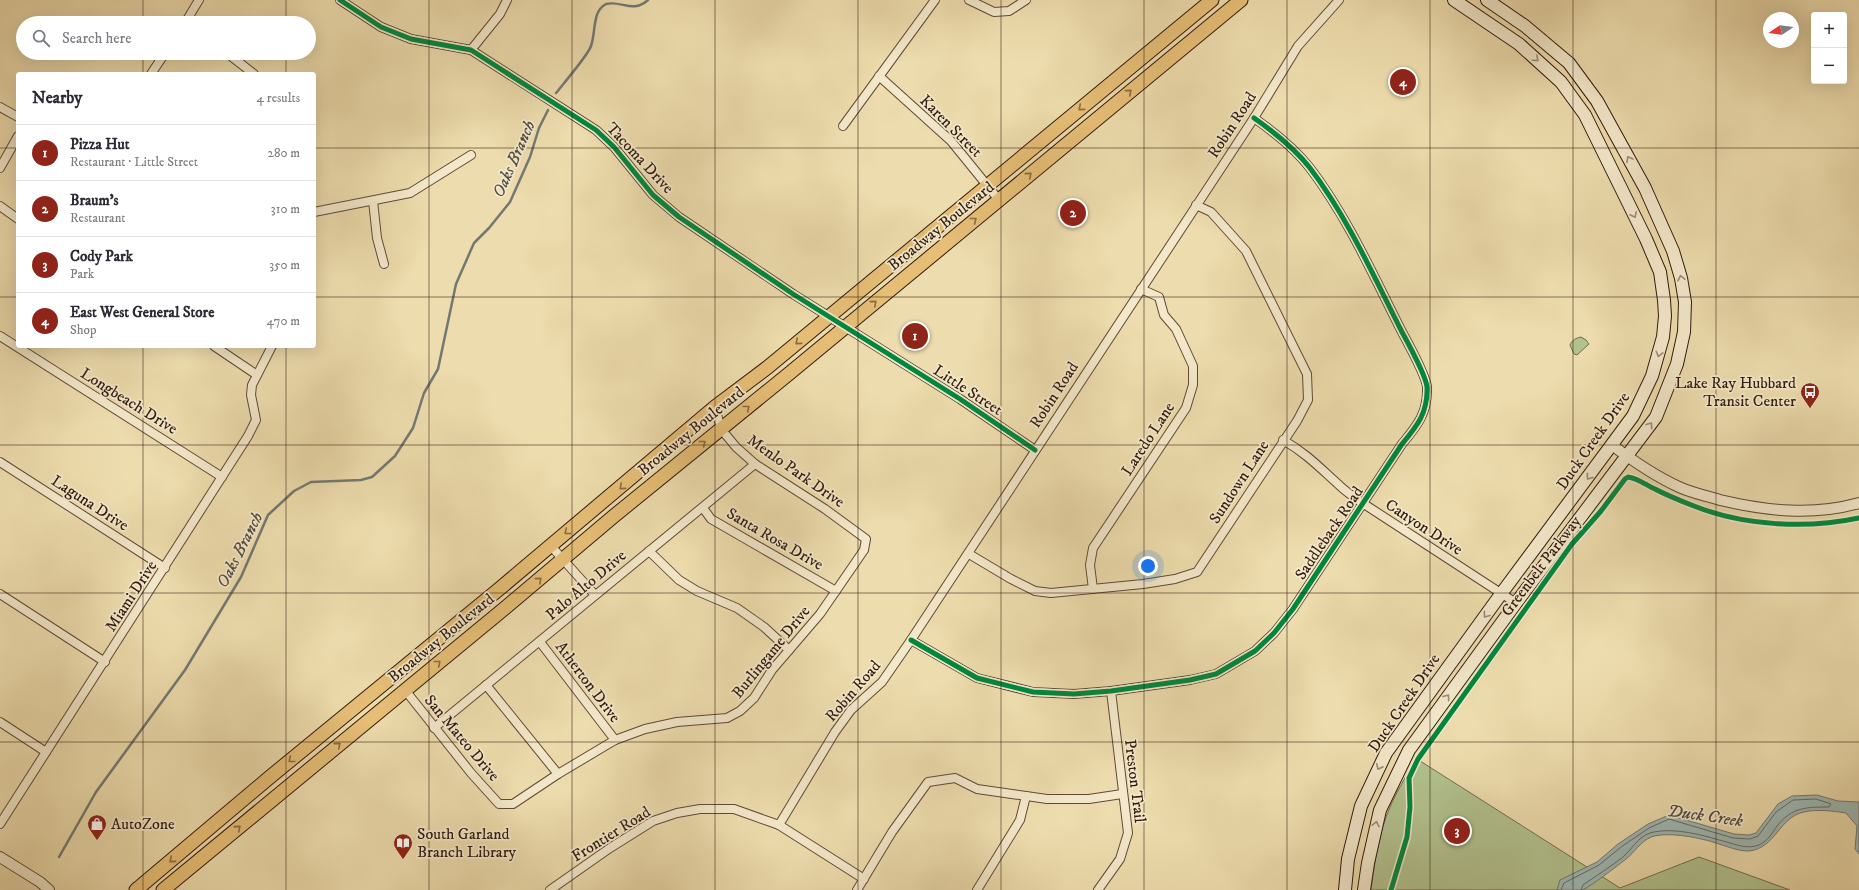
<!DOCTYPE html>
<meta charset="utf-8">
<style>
:root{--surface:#fff;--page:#f2f2f3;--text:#2b2b33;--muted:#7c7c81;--line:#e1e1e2;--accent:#8f2418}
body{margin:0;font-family:"IM FELL DW Pica",serif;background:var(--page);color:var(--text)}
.controls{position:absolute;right:12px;top:12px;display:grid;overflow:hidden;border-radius:4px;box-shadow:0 4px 16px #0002}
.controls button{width:36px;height:36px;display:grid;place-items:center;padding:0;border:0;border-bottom:1px solid var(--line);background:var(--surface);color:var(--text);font:20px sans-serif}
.compass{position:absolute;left:1763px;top:12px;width:36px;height:36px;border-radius:50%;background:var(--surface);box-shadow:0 4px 16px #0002;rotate:257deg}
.you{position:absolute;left:1148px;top:566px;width:14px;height:14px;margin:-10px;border:3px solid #fff;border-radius:50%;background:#1a73e8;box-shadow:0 0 0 6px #1a73e833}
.badge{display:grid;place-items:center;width:26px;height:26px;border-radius:50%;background:var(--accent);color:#fff;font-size:13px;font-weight:700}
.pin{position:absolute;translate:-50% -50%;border:2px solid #fff;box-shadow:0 1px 4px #0006}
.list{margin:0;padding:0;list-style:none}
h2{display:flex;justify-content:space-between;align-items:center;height:52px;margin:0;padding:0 16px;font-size:17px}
h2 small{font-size:13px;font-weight:400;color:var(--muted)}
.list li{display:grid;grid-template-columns:26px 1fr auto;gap:12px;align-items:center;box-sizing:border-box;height:56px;padding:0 16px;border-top:1px solid var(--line)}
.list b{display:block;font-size:15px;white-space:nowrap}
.list p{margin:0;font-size:13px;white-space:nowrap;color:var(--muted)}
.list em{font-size:13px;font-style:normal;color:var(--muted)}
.icon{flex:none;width:22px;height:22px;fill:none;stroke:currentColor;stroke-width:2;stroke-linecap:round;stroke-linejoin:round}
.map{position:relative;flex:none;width:1859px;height:890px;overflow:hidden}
.search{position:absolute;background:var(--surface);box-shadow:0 4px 16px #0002;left:16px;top:16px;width:300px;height:44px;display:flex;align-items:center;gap:10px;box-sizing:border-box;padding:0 14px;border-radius:22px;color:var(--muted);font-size:15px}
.panel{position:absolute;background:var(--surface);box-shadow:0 4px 16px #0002;left:16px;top:72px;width:300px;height:276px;border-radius:4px}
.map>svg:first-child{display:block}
</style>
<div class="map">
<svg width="1859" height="890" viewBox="0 0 1859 890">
<rect width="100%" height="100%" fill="#eddcad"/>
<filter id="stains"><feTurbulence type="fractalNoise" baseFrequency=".005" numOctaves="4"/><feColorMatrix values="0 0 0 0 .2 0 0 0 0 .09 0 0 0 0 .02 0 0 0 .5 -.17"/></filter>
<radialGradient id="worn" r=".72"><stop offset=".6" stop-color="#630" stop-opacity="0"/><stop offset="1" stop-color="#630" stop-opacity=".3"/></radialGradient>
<!-- green -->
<g fill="#b2c28f" stroke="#716e4f">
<path d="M1581 337 1586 340 1589 344 1577 355 1574 354 1570 345C1572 340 1576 338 1581 337Z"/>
<path d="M1417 759 1620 888 1699 857 1790 890H1371C1374 866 1378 840 1386 817 1394 796 1405 777 1417 759Z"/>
</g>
<!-- water -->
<path fill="#9eb9b5" stroke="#727973" d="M1817 795 1838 801 1859 802V854L1855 849 1857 826 1846 813C1833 811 1817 809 1804 812 1779 817 1776 848 1749 851 1738 851 1729 847 1719 844 1702 838 1668 831 1651 837 1640 842 1635 852 1626 859 1620 864 1587 889 1582 890 1574 890 1565 890 1557 890L1560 880 1597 862 1618 844 1648 824 1669 815 1734 834 1749 835 1756 833 1778 804 1792 796Z"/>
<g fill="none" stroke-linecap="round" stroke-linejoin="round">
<!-- shore -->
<path stroke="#676a62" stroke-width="1" d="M1561 890 1564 883 1599 865 1621 847 1649 828 1669 819 1733 838 1750 839 1758 836 1776 812 1793 800 1816 799 1831 804 1829 807C1807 807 1792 807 1777 826 1773 832 1768 840 1761 844 1747 851 1733 843 1719 840 1699 834 1671 827 1650 833 1638 837 1632 849 1623 857 1610 867 1596 876 1583 885L1581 890"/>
<!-- stream -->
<g stroke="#727973" stroke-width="2.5">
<path d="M556 93C564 83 588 55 591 46 596 32 592 11 606 4 622 0 632 14 648 0"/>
<path d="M59 857 96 792 185 670 241 577 268 515 294 491 311 482 361 480 372 477 395 456 413 428 424 393 438 369 456 284 474 243 489 228 510 202 530 157 539 128 548 110"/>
</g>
<defs>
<g id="minor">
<path d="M340 0 381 27 411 39 471 50 596 130 614 147 653 195 679 217 793 294 960 399 1035 450"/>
<path d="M969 0 994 12 1009 11 1026 0"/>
<path d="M185 23 199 0"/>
<path d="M471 50 500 14 507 0"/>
<path d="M227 53 254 74"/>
<path d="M151 74 165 53"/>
<path d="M879 76 951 141 999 200"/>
<path d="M0 107 18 117"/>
<path d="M843 126 935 0"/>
<path d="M0 168 18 136"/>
<path d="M373 201 377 238 384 264"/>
<path d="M0 206 18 219"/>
<path d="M314 212 410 193 471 155"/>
<path d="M0 336 222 477"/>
<path d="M214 346 257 375"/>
<path d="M1283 440C1306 453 1320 468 1339 485 1346 492 1355 498 1364 504L1516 603"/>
<path d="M0 462 165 568"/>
<path d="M703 508 711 519 836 591"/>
<path d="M550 545 595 595"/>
<path d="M649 551 679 580 697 591 737 608 764 627 789 650"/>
<path d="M969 554 1011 579 1035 591 1051 593 1143 584 1175 579 1197 572 1297 421 1308 400 1307 374 1246 251 1211 212 1196 205"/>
<path d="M1093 589 1090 565 1093 548 1186 408 1193 385V366L1176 329 1164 315 1159 297 1141 289"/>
<path d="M0 594 105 662"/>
<path d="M911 640 977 678 1033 692 1074 694 1111 691 1190 680 1216 674 1255 651 1274 633 1293 609 1402 444C1417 426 1428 413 1427 387 1426 376 1408 343 1402 332 1374 277 1348 218 1310 168 1295 149 1274 132 1254 118"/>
<path d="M540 642 615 740"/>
<path d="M486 685 558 774"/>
<path d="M405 690 471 773 499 804H513L558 774 615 740 645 729 677 722 727 718 740 711 754 698 772 670 820 614 864 550 866 539 825 509 755 464 736 447 721 429 715 407"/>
<path d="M0 722 46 752"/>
<path d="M434 728 755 464"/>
<path d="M0 824 248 436 256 420 251 395 252 385 272 346"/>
<path d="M779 825 835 732 851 710 882 682 911 640 1254 118 1298 46 1339 0"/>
<path d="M550 890 610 848 653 821 677 813 700 809H734L779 825 864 879"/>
<path d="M857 890 892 832 928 782 955 778 977 789 1047 799H1089L1122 794"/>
<path d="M977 890 1020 820 1026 796"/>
<path d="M1098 890 1120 859 1128 833 1111 691"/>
</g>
<g id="tertiary">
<path d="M1612 445C1633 461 1655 476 1679 487 1692 493 1707 496 1720 500 1767 511 1812 516 1859 503"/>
<path d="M0 857 40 882 49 890"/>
</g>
<g id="secondary">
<path d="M1345 890 1348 859 1361 806 1386 753 1501 594 1633 416 1652 376 1663 337 1665 316 1664 300 1660 272 1646 239 1585 115 1561 82 1519 44 1454 0"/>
<path d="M1364 890 1368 863 1380 810 1409 750 1516 603 1656 417 1677 364 1684 332 1685 302 1681 278 1673 251 1645 188 1597 101 1569 63 1525 26 1487 0"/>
</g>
<g id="primary">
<path d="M136 890 270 777 498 590 715 407 768 367 1212 0"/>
<path d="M163 890 505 608 614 516 791 372 1241 0"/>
</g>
</defs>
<!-- minor casing -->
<use href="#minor" stroke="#5f4a36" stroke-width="10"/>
<!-- tertiary casing -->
<use href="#tertiary" stroke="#5f4a36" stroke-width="12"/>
<!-- secondary casing -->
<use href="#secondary" stroke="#301a0f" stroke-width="14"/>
<!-- primary casing -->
<use href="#primary" stroke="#301a0f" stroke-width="15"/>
<!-- minor -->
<use href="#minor" stroke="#f3e8ca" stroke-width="8"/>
<!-- tertiary -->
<use href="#tertiary" stroke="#f3e8ca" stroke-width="10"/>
<!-- secondary -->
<use href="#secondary" stroke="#f3e8ca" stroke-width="12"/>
<!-- primary -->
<use href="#primary" stroke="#e6be76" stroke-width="13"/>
<defs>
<g id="cycleway">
<path d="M340 0 381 27 411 39 471 50 596 130 614 147 653 195 679 217 793 294 960 399 1035 450"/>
<path d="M911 640 977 678 1033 692 1074 694 1111 691 1190 680 1216 674 1255 651 1274 633 1293 609 1402 444C1417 426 1428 413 1427 387 1426 376 1408 343 1402 332 1374 277 1348 218 1310 168 1295 149 1274 132 1254 118"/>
<path d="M1391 890 1407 837 1410 807 1409 778 1418 759 1572 544 1601 511 1625 479 1628 477C1637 478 1646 485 1655 489 1668 496 1681 501 1694 506 1744 526 1807 529 1859 518"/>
</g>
</defs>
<!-- cycleway casing -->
<use href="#cycleway" stroke="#f3e8ca" stroke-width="8"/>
<!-- cycleway -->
<use href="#cycleway" stroke="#00873e" stroke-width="5"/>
</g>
<!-- one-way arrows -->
<defs><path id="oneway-chevron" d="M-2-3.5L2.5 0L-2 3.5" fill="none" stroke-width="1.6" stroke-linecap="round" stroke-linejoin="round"/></defs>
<g stroke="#9b8b76">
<use href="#oneway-chevron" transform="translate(1536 59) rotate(42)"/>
<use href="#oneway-chevron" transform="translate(1629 159) rotate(-119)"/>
<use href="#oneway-chevron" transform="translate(1634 215) rotate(64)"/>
<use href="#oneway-chevron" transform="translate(1681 278) rotate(-102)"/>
<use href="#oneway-chevron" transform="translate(1659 354) rotate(104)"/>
<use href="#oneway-chevron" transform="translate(1650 425) rotate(-54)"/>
<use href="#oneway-chevron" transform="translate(1589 477) rotate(126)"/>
<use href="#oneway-chevron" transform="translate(1486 615) rotate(126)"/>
<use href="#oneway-chevron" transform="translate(1447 697) rotate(-54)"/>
<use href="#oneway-chevron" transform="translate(1379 767) rotate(116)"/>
<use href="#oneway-chevron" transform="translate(1376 824) rotate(-77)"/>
</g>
<g stroke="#8b6c42">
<use href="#oneway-chevron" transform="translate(1129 92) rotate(-40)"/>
<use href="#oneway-chevron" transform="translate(1081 108) rotate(140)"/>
<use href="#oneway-chevron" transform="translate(1029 175) rotate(-40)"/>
<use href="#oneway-chevron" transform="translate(974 220) rotate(-39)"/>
<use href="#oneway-chevron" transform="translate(874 303) rotate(-40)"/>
<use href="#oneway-chevron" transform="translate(798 342) rotate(140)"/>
<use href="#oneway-chevron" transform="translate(747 408) rotate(-39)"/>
<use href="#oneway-chevron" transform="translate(703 443) rotate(-38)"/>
<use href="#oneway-chevron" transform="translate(622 487) rotate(140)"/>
<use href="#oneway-chevron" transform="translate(567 532) rotate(141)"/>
<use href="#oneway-chevron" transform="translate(539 580) rotate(-41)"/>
<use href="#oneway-chevron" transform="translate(438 663) rotate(-39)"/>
<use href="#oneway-chevron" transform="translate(338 745) rotate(-40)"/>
<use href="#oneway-chevron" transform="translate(291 760) rotate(141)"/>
<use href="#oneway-chevron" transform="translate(238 828) rotate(-40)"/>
<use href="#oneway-chevron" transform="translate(172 860) rotate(140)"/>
</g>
<!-- grid -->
<path fill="none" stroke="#301a0f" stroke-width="1" stroke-opacity="0.55" d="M143 0V23M286 0V23M429 0V890M572 0V890M715 0V890M858 0V890M1001 0V890M1144 0V890M1287 0V890M1430 0V890M1573 0V890M1716 0V890M143 53V74M286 53V74M0 148H18M314 148H1859M0 297H18M314 297H1859M143 346V890M286 346V890M0 445H1859M0 593H1859M0 742H1859"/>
<!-- icons -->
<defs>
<symbol id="bus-pin" viewBox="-11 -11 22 30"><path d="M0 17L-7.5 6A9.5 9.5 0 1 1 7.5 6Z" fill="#8f2418" stroke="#f3e8ca"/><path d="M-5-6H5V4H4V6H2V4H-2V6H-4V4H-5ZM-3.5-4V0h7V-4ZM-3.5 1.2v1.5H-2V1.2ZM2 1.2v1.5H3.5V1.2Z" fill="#fff"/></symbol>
<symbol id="shop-pin" viewBox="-11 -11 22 30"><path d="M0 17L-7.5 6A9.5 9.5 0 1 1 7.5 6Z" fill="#8f2418" stroke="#f3e8ca"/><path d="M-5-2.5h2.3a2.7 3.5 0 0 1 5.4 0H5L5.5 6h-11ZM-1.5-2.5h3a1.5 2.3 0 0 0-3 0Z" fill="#fff"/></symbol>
<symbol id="library-pin" viewBox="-11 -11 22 30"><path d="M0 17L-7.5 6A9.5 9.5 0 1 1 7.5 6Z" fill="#8f2418" stroke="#f3e8ca"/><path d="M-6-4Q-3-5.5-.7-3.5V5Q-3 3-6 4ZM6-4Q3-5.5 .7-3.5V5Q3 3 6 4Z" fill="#fff"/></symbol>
</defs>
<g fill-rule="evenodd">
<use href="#bus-pin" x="1799" y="381" width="22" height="30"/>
<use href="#shop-pin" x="86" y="813" width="22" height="30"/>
<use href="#library-pin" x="392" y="832" width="22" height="30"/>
</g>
<g text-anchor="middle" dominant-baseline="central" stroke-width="3.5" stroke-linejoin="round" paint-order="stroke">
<!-- street labels -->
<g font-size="16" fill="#301a0f" stroke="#f3e8ca">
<text transform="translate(1232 125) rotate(-57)">Robin Road</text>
<text transform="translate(951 126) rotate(45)">Karen Street</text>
<text transform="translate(640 158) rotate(47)">Tacoma Drive</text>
<text transform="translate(941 226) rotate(-39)">Broadway Boulevard</text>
<text transform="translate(968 390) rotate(33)">Little Street</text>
<text transform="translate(1054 395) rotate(-57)">Robin Road</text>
<text transform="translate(129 401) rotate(32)">Longbeach Drive</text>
<text transform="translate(691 431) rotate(-39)">Broadway Boulevard</text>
<text transform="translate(1148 439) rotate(-57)">Laredo Lane</text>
<text transform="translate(1593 441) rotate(-55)">Duck Creek Drive</text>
<text transform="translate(796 471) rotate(35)">Menlo Park Drive</text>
<text transform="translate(1239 482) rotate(-57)">Sundown Lane</text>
<text transform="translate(90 503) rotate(33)">Laguna Drive</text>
<text transform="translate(1424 527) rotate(33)">Canyon Drive</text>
<text transform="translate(1329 533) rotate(-56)">Saddleback Road</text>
<text transform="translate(775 539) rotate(30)">Santa Rosa Drive</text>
<text transform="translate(1541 566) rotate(-53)">Greenbelt Parkway</text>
<text transform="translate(586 585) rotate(-40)">Palo Alto Drive</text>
<text transform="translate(131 596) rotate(-57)">Miami Drive</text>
<text transform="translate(441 638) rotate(-39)">Broadway Boulevard</text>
<text transform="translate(771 652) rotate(-51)">Burlingame Drive</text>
<text transform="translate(588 682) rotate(53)">Atherton Drive</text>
<text transform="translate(853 691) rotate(-49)">Robin Road</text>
<text transform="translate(1404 703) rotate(-56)">Duck Creek Drive</text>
<text transform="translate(462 738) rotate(50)">San Mateo Drive</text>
<text transform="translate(1135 781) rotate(83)">Preston Trail</text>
<text transform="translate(611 834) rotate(-32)">Frontier Road</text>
</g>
<!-- poi labels -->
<g font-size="16" fill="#301a0f" stroke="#f3e8ca" text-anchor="start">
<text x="1796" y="383" text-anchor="end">Lake Ray Hubbard<tspan x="1796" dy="18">Transit Center</tspan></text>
<text x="111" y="824">AutoZone</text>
<text x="417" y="834">South Garland<tspan x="417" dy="18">Branch Library</tspan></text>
</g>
<!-- water labels -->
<g font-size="17" font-style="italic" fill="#514a41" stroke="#f3e8ca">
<text transform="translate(514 159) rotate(-66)">Oaks Branch</text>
<text transform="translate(240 550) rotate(-63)">Oaks Branch</text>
<text transform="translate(1705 816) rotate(8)">Duck Creek</text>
</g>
</g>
<rect width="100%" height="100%" filter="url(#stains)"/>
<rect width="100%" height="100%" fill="url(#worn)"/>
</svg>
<div class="controls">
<button>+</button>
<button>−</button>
</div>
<svg class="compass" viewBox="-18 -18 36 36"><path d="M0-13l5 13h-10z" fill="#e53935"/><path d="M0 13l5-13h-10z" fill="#7c7c81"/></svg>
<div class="you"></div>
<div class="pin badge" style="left:915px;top:336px">1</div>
<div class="pin badge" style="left:1073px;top:213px">2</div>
<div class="pin badge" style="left:1457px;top:831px">3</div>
<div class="pin badge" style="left:1403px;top:82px">4</div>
<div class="search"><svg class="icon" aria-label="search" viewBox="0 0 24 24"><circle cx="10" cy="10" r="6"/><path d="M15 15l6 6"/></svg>Search here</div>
<section class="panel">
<h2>Nearby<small>4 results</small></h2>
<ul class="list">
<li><span class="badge">1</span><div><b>Pizza Hut</b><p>Restaurant · Little Street</p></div><em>280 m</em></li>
<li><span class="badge">2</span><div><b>Braum's</b><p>Restaurant</p></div><em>310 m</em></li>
<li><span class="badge">3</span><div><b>Cody Park</b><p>Park</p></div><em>350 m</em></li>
<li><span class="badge">4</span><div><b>East West General Store</b><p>Shop</p></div><em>470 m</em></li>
</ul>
</section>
</div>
